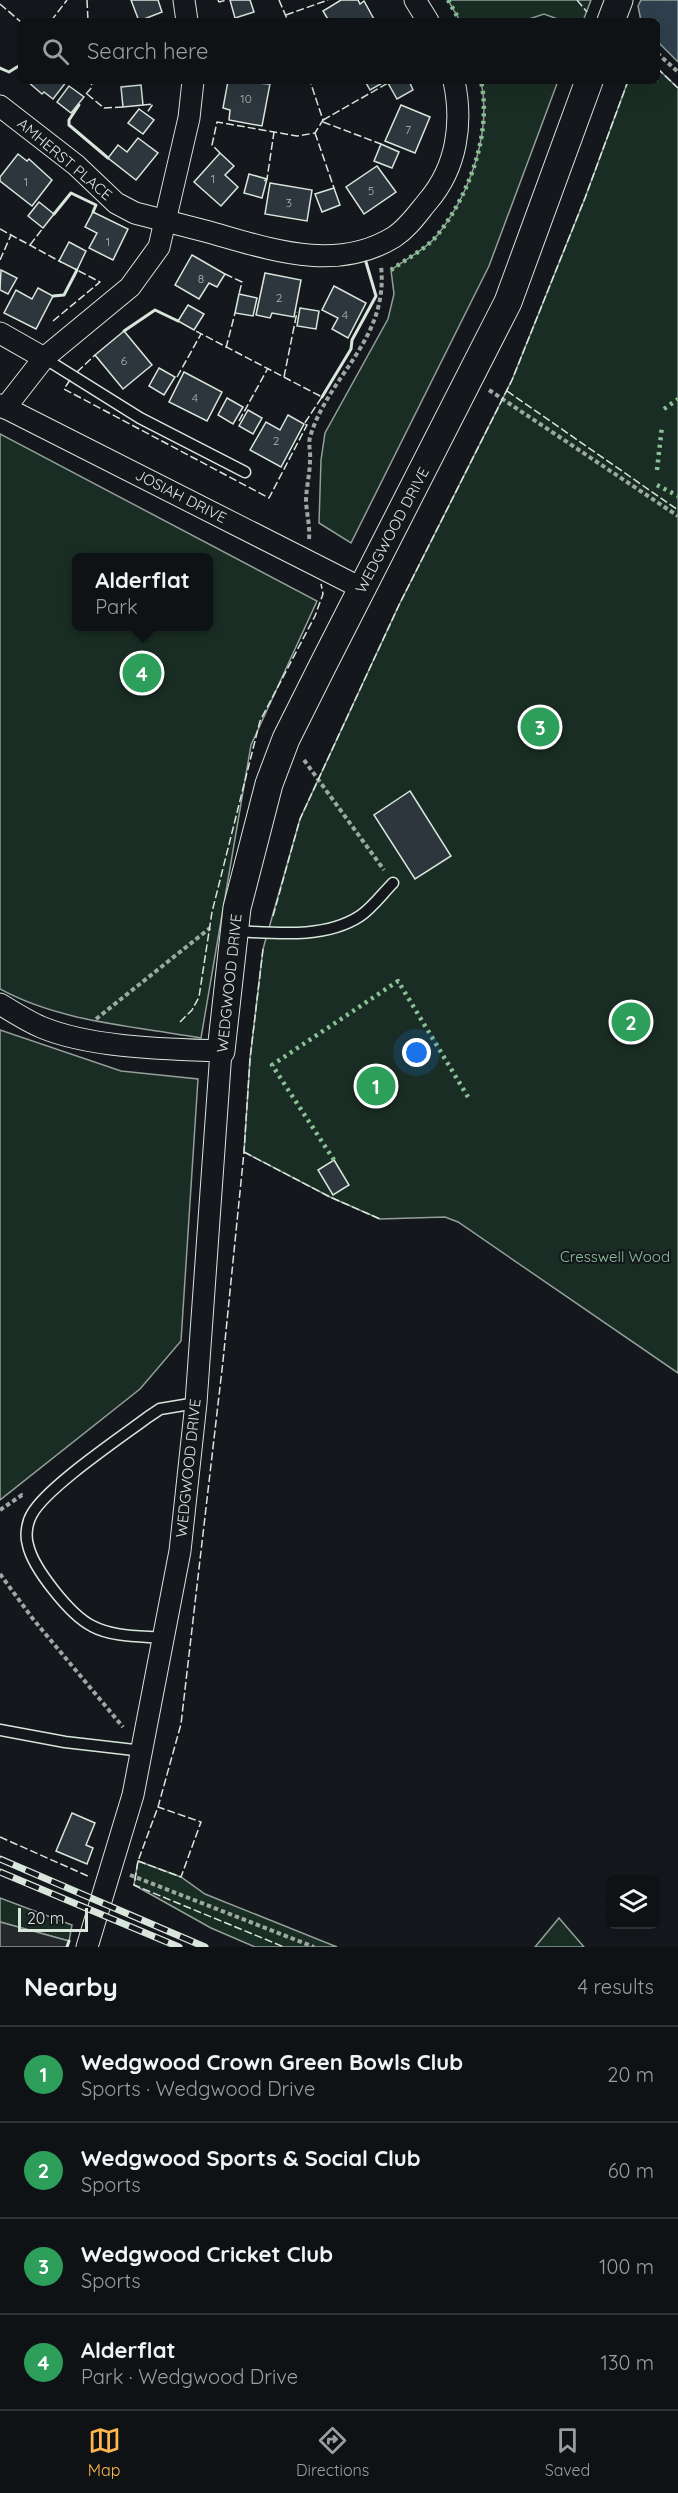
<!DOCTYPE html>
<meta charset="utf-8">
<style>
:root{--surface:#0f1215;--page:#181b1e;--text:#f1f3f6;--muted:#9b9ea0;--line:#2f3234;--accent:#ffb74d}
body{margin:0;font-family:Quicksand,sans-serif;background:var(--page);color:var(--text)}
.controls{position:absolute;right:18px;bottom:18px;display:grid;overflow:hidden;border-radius:9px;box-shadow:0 6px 24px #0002}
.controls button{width:54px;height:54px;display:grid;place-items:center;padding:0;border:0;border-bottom:2px solid var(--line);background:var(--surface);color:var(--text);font:30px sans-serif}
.scale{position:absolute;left:18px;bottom:15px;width:70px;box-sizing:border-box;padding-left:6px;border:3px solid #d8e6dc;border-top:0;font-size:16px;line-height:21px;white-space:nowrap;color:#d8e6dc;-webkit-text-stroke:4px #14181c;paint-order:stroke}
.you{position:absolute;left:417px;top:1053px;width:21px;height:21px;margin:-15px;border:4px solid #fff;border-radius:50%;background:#1a73e8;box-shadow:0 0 0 9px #1a73e833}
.badge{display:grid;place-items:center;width:39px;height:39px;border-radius:50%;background:var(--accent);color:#fff;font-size:20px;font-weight:700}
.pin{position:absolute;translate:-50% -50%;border:3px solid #fff;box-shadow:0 2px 6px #0006}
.popup{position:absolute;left:72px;top:553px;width:141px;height:78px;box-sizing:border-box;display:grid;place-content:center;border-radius:9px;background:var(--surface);filter:drop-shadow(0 2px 4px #0005);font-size:20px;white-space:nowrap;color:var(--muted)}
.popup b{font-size:22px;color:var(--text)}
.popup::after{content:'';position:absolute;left:50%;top:100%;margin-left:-12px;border:12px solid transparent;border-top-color:var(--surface)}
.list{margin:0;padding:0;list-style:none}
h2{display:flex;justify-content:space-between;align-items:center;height:78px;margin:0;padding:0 24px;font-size:26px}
h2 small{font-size:20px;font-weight:400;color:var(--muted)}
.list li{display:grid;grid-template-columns:39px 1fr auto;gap:18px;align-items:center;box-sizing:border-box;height:96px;padding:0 24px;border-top:2px solid var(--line)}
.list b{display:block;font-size:22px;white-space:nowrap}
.list p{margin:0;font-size:20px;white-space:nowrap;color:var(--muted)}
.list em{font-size:20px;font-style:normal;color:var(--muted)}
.icon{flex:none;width:33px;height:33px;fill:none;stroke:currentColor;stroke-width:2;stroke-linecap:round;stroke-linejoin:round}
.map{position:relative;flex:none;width:678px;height:1947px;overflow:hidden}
.search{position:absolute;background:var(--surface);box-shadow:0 6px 24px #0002;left:18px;right:18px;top:18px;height:66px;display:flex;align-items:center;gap:15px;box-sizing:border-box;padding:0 21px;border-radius:9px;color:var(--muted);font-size:22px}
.sheet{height:462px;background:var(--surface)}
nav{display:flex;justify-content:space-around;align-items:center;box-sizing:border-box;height:84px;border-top:2px solid var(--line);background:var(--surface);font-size:16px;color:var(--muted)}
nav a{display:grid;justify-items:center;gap:3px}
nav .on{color:var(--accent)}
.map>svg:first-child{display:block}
</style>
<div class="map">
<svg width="678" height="1947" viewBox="0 0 678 1947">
<rect width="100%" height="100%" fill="#14181c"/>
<!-- green -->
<g fill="#1a2d24" stroke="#939e99" stroke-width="1.5" fill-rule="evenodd">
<path d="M448 0H591L583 21H563L544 14 523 21H460Z"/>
<path d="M657 68 678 88V1373L458 1222 445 1217 380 1219 330 1197 244 1152 250 1059 263 949 300 819 399 605 512 380 585 198 628 81H657Z"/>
<path d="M481 81H558L489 266 351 543 319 523 321 460 325 433 388 319 394 294 391 270C406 259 428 248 439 233 470 193 492 132 481 81Z"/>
<path d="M0 434 317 601 251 745 201 1038C134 1026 60 1022 0 989ZM76 558H208V626H76Z"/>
<path d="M0 1030 121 1071 198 1079 181 1341 140 1389 0 1500Z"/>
<path d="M138 1861 181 1877 205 1894 337 1947H255L211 1928 134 1885Z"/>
<path d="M0 1898 72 1925 69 1941 0 1922Z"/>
<path d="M559 1918 584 1947H535Z"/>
</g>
<!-- parking -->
<path fill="#24282b" stroke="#939e99" stroke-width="1.5" d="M0 1922 69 1941 67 1947H0Z"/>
<!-- water -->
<path fill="#2f3f4d" stroke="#939e99" stroke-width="1.5" d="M641 0H678V62L657 41V21H641L638 6Z"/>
<!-- building -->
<g fill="#2c363c" stroke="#d8e6dc" stroke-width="1.5">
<path d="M131 0H158L162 12 139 21Z"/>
<path d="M230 0H250L254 12 235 18Z"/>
<path d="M341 0H358L360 4 364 1 375 21H329L323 11Z"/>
<path d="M27 81H67L53 99 44 92 42 94Z"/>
<path d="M228 81 270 84 262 126 229 120 230 110 223 108Z"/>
<path d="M365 81H386L370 90Z"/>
<path d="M392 81H409L413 90 397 99 388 83Z"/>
<path d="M141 85 143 105 123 107 121 87Z"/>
<path d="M69 86 84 97 71 113 57 102Z"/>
<path d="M401 105 430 117 415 153 385 141Z"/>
<path d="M139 109 154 120 143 134 128 123Z"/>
<path d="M138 138 158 153 136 180 108 158 118 145 127 152Z"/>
<path d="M381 144 399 152 392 168 374 161Z"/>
<path d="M220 153 234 166 225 175 238 187 221 206 194 182Z"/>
<path d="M18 154 27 161 29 159 52 180 32 206 0 181V177Z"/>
<path d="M377 166 396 192 364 214 346 187Z"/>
<path d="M249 174 267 179 262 198 244 193Z"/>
<path d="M270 183 312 190 307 221 265 214Z"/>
<path d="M334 188 340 205 322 212 315 194Z"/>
<path d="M39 202 54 214 43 228 28 216Z"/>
<path d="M93 212 128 229 113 260 89 248 97 233 85 227Z"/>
<path d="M69 242 86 251 77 270 59 261Z"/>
<path d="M192 255 225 274 217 287 209 283 199 299 175 285Z"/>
<path d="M1 270 17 278 8 294 0 290Z"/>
<path d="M265 273 301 280 294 317 272 313 270 318 256 315Z"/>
<path d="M334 286 366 303 348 338 332 329 338 318 322 310Z"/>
<path d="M38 288 53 296 36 329 4 313 16 290 32 299Z"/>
<path d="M239 294 257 298 253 316 235 313Z"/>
<path d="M188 305 204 314 194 330 178 321Z"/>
<path d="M300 308 319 311 316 329 297 326Z"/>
<path d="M124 331 152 365 123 389 95 355Z"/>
<path d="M159 368 175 377 164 395 149 386Z"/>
<path d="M184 372 222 392 207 421 169 402Z"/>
<path d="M227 398 243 407 233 424 218 415Z"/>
<path d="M248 410 262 418 253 434 239 426Z"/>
<path d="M288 415 304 424 281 467 250 450 266 422 280 430Z"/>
<path d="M410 791 451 856 415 879 374 815Z"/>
<path d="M334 1160 349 1185 333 1195 318 1170Z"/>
<path d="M72 1813 95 1823 86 1845 93 1848 87 1864 56 1851Z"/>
</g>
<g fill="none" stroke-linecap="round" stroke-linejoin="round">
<defs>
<g id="service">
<path d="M44 358 140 418 245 472"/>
<path d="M236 931C275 933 325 939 360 916 372 908 383 893 393 883"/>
<path d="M164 1638C141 1636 112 1637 92 1626 70 1615 33 1568 28 1545 25 1536 27 1522 32 1514 47 1487 120 1438 148 1417L160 1409 196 1403"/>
<path d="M0 1730 65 1742 143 1751"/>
</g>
<g id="minor">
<path d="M184 0 187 21"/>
<path d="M415 0 428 21"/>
<path d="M0 106 76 165 116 203 135 213C158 219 182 225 205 231 267 248 334 274 394 237 408 228 418 213 428 201 457 167 463 123 454 81"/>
<path d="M0 333 44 358"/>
<path d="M0 405 361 588"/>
<path d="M5 408 44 358 130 287 159 247 189 118 193 81"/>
<path d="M0 1004C13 1012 27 1021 41 1027 91 1048 167 1049 221 1051L196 1403 180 1551 133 1795 87 1947"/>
</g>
<g id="tertiary">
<path d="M611 21 619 0"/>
<path d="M221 1051 237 908 269 784 286 739 322 667 508 302 589 81"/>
</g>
</defs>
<!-- service casing -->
<use href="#service" stroke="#d8e6dc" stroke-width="13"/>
<!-- minor casing -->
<use href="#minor" stroke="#d8e6dc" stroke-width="23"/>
<!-- tertiary casing -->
<use href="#tertiary" stroke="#d8e6dc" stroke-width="29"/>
<!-- path -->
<g stroke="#9da8a2" stroke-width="4" stroke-dasharray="4.5 3" stroke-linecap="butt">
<path d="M545 21H551"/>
<path d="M657 53 678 72"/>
<path d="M489 390 678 516"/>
<path d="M309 539C310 526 307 515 306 502 306 488 310 474 310 460 311 453 308 445 310 437 329 374 389 340 381 266"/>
<path d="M304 760 384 870"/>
<path d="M96 1019 210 928"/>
<path d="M0 1510 22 1495 24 1496"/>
<path d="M0 1574 33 1619 123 1727"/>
<path d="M130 1875 314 1947"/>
</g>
<!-- service -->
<use href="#service" stroke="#14181c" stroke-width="10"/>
<!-- minor -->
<use href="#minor" stroke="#14181c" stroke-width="21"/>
<!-- tertiary -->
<use href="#tertiary" stroke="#14181c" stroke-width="27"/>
<defs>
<g id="rail">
<path d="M0 1859 205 1947"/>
<path d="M0 1872 179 1947"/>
</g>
</defs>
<!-- rail casing -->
<use href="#rail" stroke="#d8e6dc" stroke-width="7"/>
<!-- rail -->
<use href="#rail" stroke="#14181c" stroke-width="4.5" stroke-dasharray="14" stroke-linecap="butt"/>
<!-- hedge -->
<g stroke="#8ac095" stroke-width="4.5" stroke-dasharray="3 4.5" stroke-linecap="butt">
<path d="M448 0 460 21"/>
<path d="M391 270C406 259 428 248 439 233 470 193 492 132 481 81"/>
<path d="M664 409 678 399"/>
<path d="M657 470 662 426"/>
<path d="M657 485 678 496"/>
<path d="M334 1160 272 1065 398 981 468 1097"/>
</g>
<!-- fence -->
<g stroke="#d8e6dc" stroke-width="1.5" stroke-dasharray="8 3" stroke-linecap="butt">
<path d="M87 0 88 21"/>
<path d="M218 0 219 2 227 0"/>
<path d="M279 0 288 21"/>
<path d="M577 0 587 12"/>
<path d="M0 4 21 22"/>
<path d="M286 15 328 0"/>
<path d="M51 21 67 0"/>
<path d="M17 67 21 62"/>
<path d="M657 68 678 88"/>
<path d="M86 94 92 87 91 81"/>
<path d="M87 94 104 108 123 107"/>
<path d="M143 105 153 104 146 114"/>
<path d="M323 120 388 83"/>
<path d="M323 122 381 144"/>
<path d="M315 133 334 188"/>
<path d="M220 153 212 145 217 122 297 136 315 133 323 120 310 81"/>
<path d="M264 181 267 179 274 132"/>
<path d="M0 229 61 262"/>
<path d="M30 245 43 228"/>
<path d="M0 260 11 235"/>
<path d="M225 274 242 282 239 294"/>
<path d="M53 321 100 282 75 269"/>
<path d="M226 348 235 313"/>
<path d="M77 372 95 355"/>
<path d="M177 377 201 334"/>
<path d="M284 377 297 312"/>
<path d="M70 380 64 389 269 498 307 425 304 424 322 397 194 330"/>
<path d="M507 391 678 510"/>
<path d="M239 421 268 368"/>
<path d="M273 916 300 819 399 605 512 380 585 198 628 81"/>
<path d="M263 949 250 1059 244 1152 223 1361 181 1724 158 1807 138 1861 134 1885 284 1947"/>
<path d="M180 1022 192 1010 199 997 212 912 260 721 315 616 323 594 321 584"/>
<path d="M244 1152 330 1197 380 1219"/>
<path d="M0 1837 90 1877"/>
<path d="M138 1861 181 1877 201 1822 158 1807"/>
</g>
<!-- wall -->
<g stroke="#d8e6dc" stroke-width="3">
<path d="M0 68 9 72 17 67"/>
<path d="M79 105 69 120V125L108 158"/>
<path d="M54 214 71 193 96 205 93 212"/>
<path d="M53 296 64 295 77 270"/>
<path d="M124 331 155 310 178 321"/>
<path d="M322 397 351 349 352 340 376 296 366 262"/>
<path d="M67 1947 69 1941"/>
</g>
</g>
<g text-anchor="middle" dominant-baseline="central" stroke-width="4.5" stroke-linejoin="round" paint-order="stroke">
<!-- number labels -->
<g font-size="12" fill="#adbab4">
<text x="246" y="98">10</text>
<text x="408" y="129">7</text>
<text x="213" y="178">1</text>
<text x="26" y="181">1</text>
<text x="371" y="190">5</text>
<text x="289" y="202">3</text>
<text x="108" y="241">1</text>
<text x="201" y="278">8</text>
<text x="279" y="297">2</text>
<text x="345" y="314">4</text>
<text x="124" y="360">6</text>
<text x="195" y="397">4</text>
<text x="276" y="440">2</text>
</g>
<!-- street labels -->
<g font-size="15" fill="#d8e6dc" stroke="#14181c">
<text transform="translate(65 159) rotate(40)">AMHERST PLACE</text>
<text transform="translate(181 496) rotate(27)">JOSIAH DRIVE</text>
<text transform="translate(392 530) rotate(-62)">WEDGWOOD DRIVE</text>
<text transform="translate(229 983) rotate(-84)">WEDGWOOD DRIVE</text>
<text transform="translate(188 1468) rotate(-84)">WEDGWOOD DRIVE</text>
</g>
<!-- park labels -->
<g font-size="15" fill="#8ac095" stroke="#14181c">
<text x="615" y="1256">Cresswell Wood</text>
</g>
</g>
</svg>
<div class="controls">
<button><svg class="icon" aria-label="layers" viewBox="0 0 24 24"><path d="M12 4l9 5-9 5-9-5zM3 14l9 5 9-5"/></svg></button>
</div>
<div class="scale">20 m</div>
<div class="you"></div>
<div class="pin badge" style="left:376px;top:1086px;background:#2e9e5b">1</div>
<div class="pin badge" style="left:631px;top:1022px;background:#2e9e5b">2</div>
<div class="pin badge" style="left:540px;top:727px;background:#2e9e5b">3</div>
<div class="pin badge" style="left:142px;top:673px;background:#2e9e5b">4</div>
<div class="popup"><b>Alderflat</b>Park</div>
<div class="search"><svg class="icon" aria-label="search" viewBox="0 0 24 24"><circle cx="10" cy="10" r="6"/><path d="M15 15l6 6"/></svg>Search here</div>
</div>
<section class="sheet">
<h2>Nearby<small>4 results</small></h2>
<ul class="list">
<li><span class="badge" style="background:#2e9e5b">1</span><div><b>Wedgwood Crown Green Bowls Club</b><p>Sports · Wedgwood Drive</p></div><em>20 m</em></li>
<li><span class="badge" style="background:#2e9e5b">2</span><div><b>Wedgwood Sports &amp; Social Club</b><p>Sports</p></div><em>60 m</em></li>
<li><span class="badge" style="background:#2e9e5b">3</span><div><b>Wedgwood Cricket Club</b><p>Sports</p></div><em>100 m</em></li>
<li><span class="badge" style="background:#2e9e5b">4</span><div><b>Alderflat</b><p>Park · Wedgwood Drive</p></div><em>130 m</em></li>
</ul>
</section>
<nav>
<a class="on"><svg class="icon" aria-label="map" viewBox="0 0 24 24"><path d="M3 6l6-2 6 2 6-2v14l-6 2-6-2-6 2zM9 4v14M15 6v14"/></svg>Map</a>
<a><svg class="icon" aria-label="directions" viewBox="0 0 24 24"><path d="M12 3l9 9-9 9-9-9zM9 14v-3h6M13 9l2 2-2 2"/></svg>Directions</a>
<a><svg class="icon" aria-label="saved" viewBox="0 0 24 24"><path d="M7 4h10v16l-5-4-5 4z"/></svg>Saved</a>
</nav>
